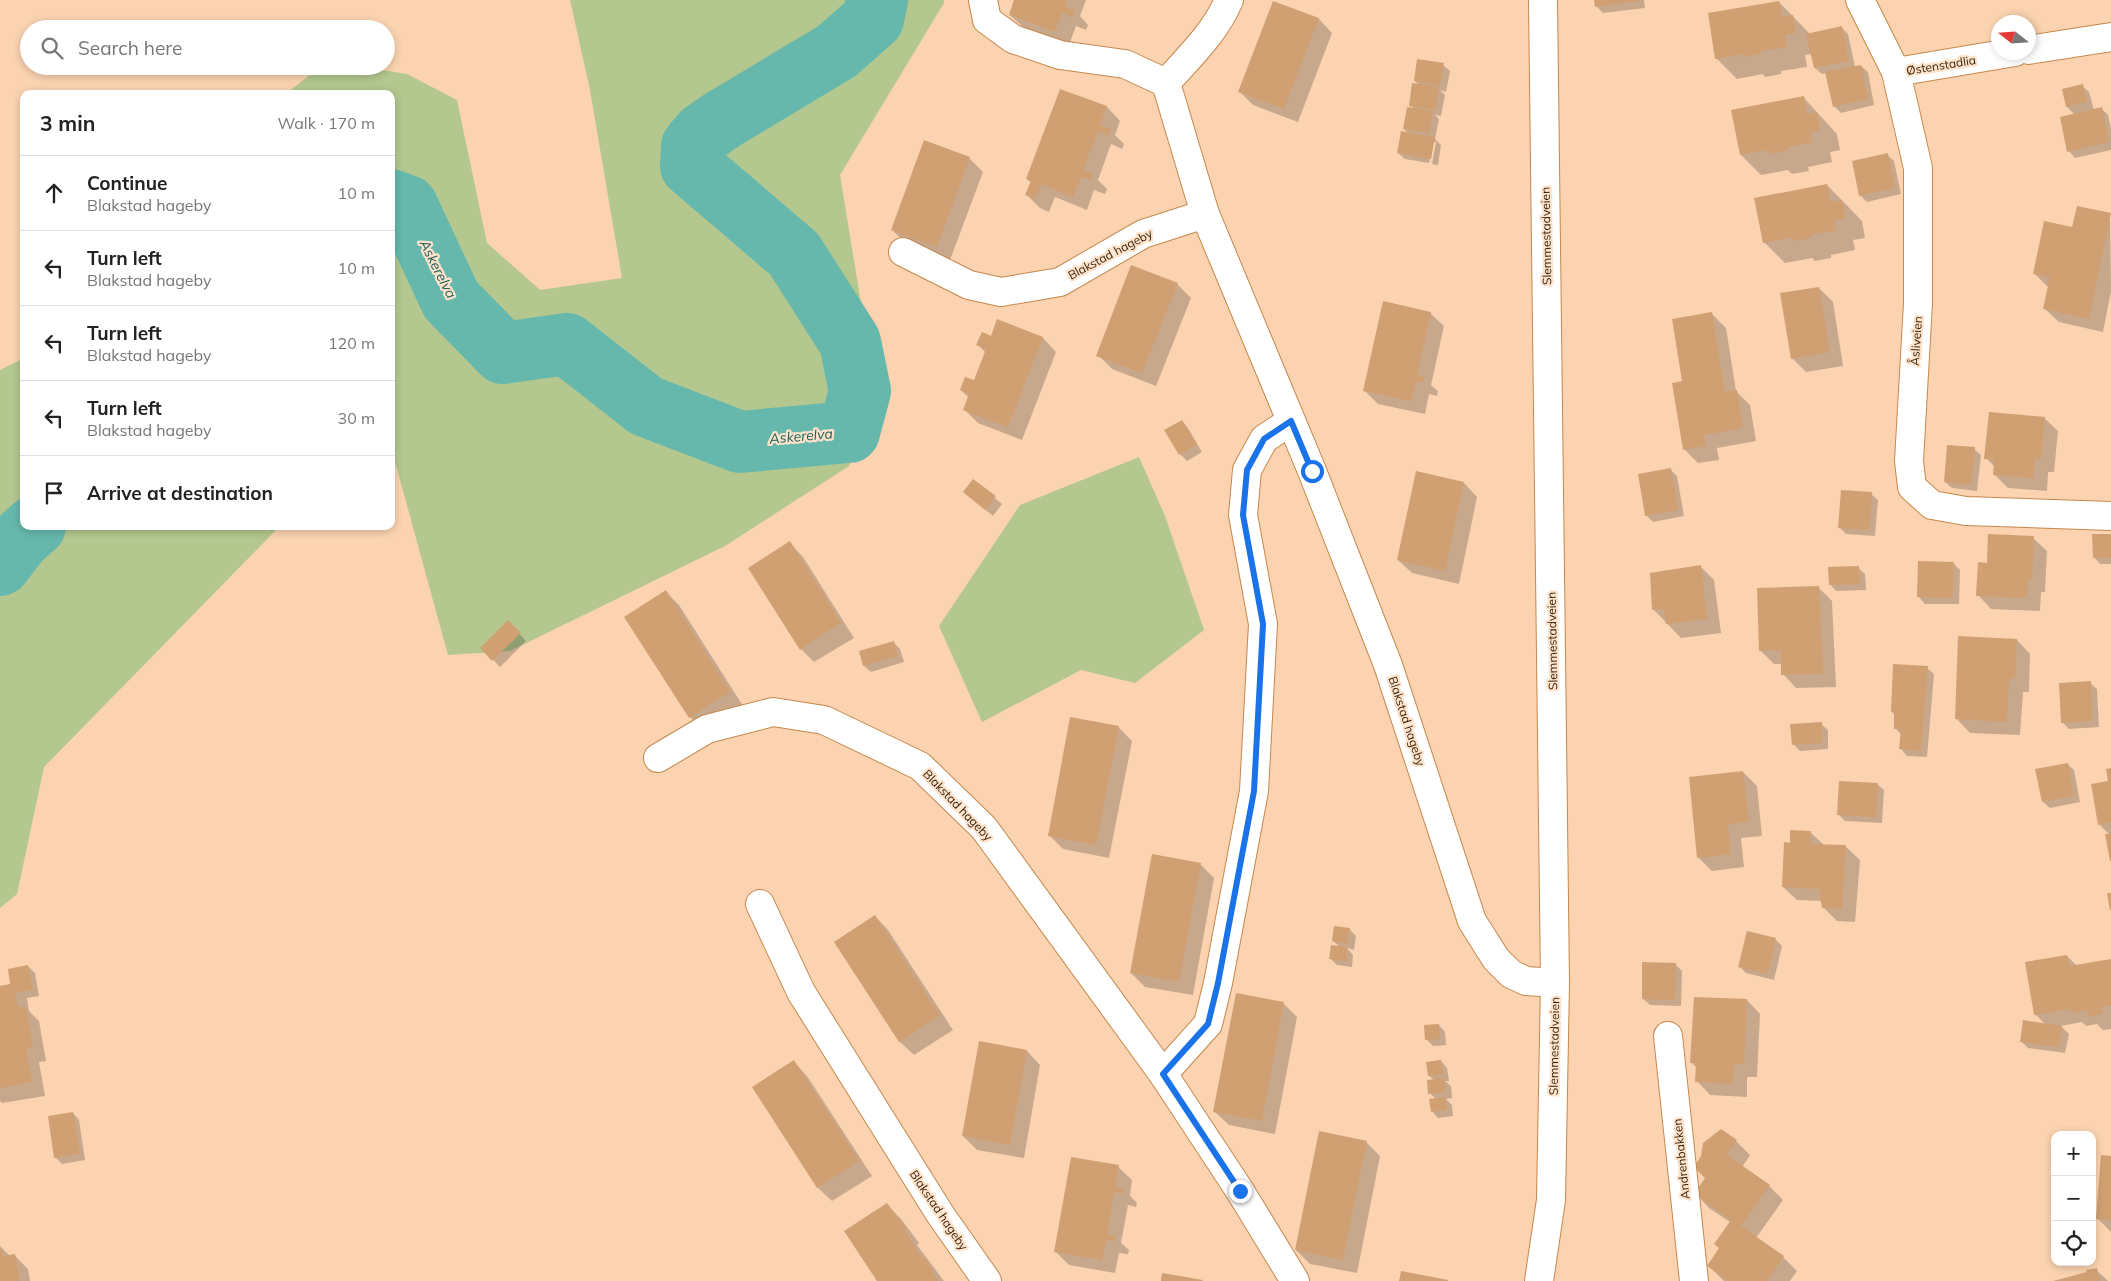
<!DOCTYPE html>
<meta charset="utf-8">
<style>
:root{--surface:#fff;--page:#f6f6f6;--text:#222;--muted:#767676;--line:#e0e0e0}
body{margin:0;font-family:Mulish,sans-serif;background:var(--page);color:var(--text)}
.controls{position:absolute;right:15px;bottom:15px;display:grid;overflow:hidden;border-radius:10px;box-shadow:0 2px 8px #0003}
.controls button{width:45px;height:45px;display:grid;place-items:center;padding:0;border:0;border-bottom:1px solid var(--line);background:var(--surface);color:var(--text);font:25px sans-serif}
.compass{position:absolute;left:1991px;top:15px;width:45px;height:45px;border-radius:50%;background:var(--surface);box-shadow:0 2px 8px #0003;rotate:287deg}
.stop{position:absolute;width:15px;height:15px;margin:-11px;border:4px solid #1a73e8;border-radius:50%;background:#fff}
.stop.end{background:#1a73e8;border-color:#fff;box-shadow:0 1px 5px #0008}
.list{margin:0;padding:0;list-style:none}
h2{display:flex;justify-content:space-between;align-items:center;height:65px;margin:0;padding:0 20px;font-size:21px}
h2 small{font-size:16px;font-weight:400;color:var(--muted)}
.list li{display:grid;grid-template-columns:32px 1fr auto;gap:15px;align-items:center;box-sizing:border-box;height:75px;padding:0 20px;border-top:1px solid var(--line)}
.list b{display:block;font-size:19px;white-space:nowrap}
.list p{margin:0;font-size:16px;white-space:nowrap;color:var(--muted)}
.list em{font-size:16px;font-style:normal;color:var(--muted)}
.icon{flex:none;width:28px;height:28px;fill:none;stroke:currentColor;stroke-width:2;stroke-linecap:round;stroke-linejoin:round}
.map{position:relative;flex:none;width:2111px;height:1281px;overflow:hidden}
.search{position:absolute;background:var(--surface);box-shadow:0 2px 8px #0003;left:20px;top:20px;width:375px;height:55px;display:flex;align-items:center;gap:12px;box-sizing:border-box;padding:0 18px;border-radius:28px;color:var(--muted);font-size:19px}
.panel{position:absolute;background:var(--surface);box-shadow:0 2px 8px #0003;left:20px;top:90px;width:375px;height:440px;border-radius:10px}
.map>svg:first-child{display:block}
</style>
<div class="map">
<svg width="2111" height="1281" viewBox="0 0 2111 1281">
<rect width="100%" height="100%" fill="#fbd3b0"/>
<!-- green -->
<g fill="#b4c78f">
<path d="M570 0H944V3L840 175 877 401 849 466 725 546 510 651 448 655 391 447V94H286L321 66H358L407 74 457 100 487 243 540 290 622 278 590 90Z"/>
<path d="M24 358V526H280L44 767 17 894 0 908V370Z"/>
<path d="M1139 457 1165 516 1204 630 1135 683 1081 670 982 722 939 626 1020 505Z"/>
</g>
<!-- shadow -->
<g fill="#0003">
<path d="M1016 0H1086L1080 16 1088 25 1086 30 1076 26 1069 45 1024 28 1010 15Z"/>
<path d="M1596 0H1644L1645 8 1603 13 1596 6Z"/>
<path d="M1274 2 1319 19 1332 33 1298 122 1253 105 1239 91Z"/>
<path d="M1779 2 1810 34 1842 28 1848 34 1855 67 1861 66 1868 72 1874 105 1841 113 1834 106 1827 73 1822 74 1815 68 1812 54 1805 55 1807 67 1781 71V74L1765 77 1763 74 1737 79 1716 58Z"/>
<path d="M1443 65 1450 71 1446 92 1440 90 1445 95 1441 116 1435 115 1439 119 1435 139 1441 145 1438 165 1432 164 1436 142H1433L1429 163 1405 159 1398 153 1409 134 1404 129 1414 109 1410 105 1420 86 1415 81Z"/>
<path d="M2082 86 2089 92 2094 110 2101 108 2108 115 2111 129V150L2075 158 2069 151 2075 115 2067 107 2063 90Z"/>
<path d="M1804 98 1837 134 1840 150 1830 152 1832 162 1808 167 1809 171 1792 174 1788 170 1761 175 1741 155Z"/>
<path d="M1107 107 1120 121 1115 135 1124 144 1122 149 1111 144 1098 180 1107 189 1105 194 1094 190 1087 210 1055 197 1049 212 1040 208 1027 195 1031 183 1027 179Z"/>
<path d="M1887 155 1894 161 1901 194 1867 202 1860 195Z"/>
<path d="M969 158 983 172 950 260 906 243 892 230Z"/>
<path d="M1827 185 1862 221 1865 238 1853 240 1855 250 1831 255V258L1815 261 1812 258 1785 263 1764 242Z"/>
<path d="M2110 215 2111 291 2103 332 2059 322 2045 309 2048 287 2035 274 2073 228Z"/>
<path d="M1177 284 1191 298 1156 386 1112 369 1098 355Z"/>
<path d="M1819 288 1833 302 1843 366 1806 372 1792 358Z"/>
<path d="M1430 313 1444 326 1431 385 1438 391 1437 396 1429 394 1425 414 1378 404 1364 390Z"/>
<path d="M1712 314 1726 328 1736 391 1750 405 1756 441 1717 448 1719 460 1698 463 1685 450 1684 382Z"/>
<path d="M992 337 1043 338 1056 352 1022 440 978 423 964 409 969 398 961 390 975 382 986 353 978 345Z"/>
<path d="M2044 418 2058 431 2054 472H2048L2047 491 2008 488 1994 474 1995 467 1986 458Z"/>
<path d="M1182 421 1188 428 1202 452 1187 461 1180 454Z"/>
<path d="M1974 449 1981 455 1977 491 1952 488 1945 482Z"/>
<path d="M1670 469 1677 476 1684 516 1653 522 1646 515Z"/>
<path d="M974 480 1002 504 993 516 964 492Z"/>
<path d="M1464 483 1477 497 1459 584 1412 573 1398 560Z"/>
<path d="M1871 494 1878 500 1875 536 1846 534 1839 527Z"/>
<path d="M2111 535V564H2100L2094 557Z"/>
<path d="M2033 538 2047 551 2045 592H2041L2040 611 1991 609 1978 595 1988 564Z"/>
<path d="M790 543 803 557 854 638 814 662 801 649Z"/>
<path d="M1953 563 1960 570 1959 604H1925L1919 597Z"/>
<path d="M1701 567 1714 580 1721 633 1681 638 1654 610 1661 571Z"/>
<path d="M1858 568 1865 574 1866 590 1836 591 1830 584Z"/>
<path d="M1818 587 1832 601 1836 687 1796 688 1783 674 1782 664H1774L1760 650Z"/>
<path d="M666 592 679 605 743 706 704 731 690 717Z"/>
<path d="M508 622 526 641 500 667 482 648Z"/>
<path d="M2017 640 2030 654 2029 692H2023L2020 735 1970 733 1957 719Z"/>
<path d="M894 643 900 649 904 662 871 672 864 666Z"/>
<path d="M1927 668 1934 674 1927 757 1907 756 1901 749 1902 735 1895 728V715L1892 712Z"/>
<path d="M2090 683 2097 689 2099 727 2069 729 2062 722Z"/>
<path d="M1821 724 1828 730V749L1800 751 1793 744Z"/>
<path d="M1118 727 1132 741 1109 858 1063 849 1049 835Z"/>
<path d="M2067 764 2074 770 2080 802 2050 808 2043 802Z"/>
<path d="M2111 770V859L2110 835 2099 824 2110 782Z"/>
<path d="M1743 772 1757 786 1762 836 1741 838 1744 867 1712 871 1698 857Z"/>
<path d="M1877 784 1884 790 1882 823 1845 821 1838 814Z"/>
<path d="M1810 832 1824 845 1846 847 1860 860 1855 922 1837 921 1823 907 1822 901 1797 900 1783 887 1791 844Z"/>
<path d="M1200 864 1214 878 1193 995 1145 987 1131 973Z"/>
<path d="M875 916 888 930 953 1030 914 1055 900 1042 835 942Z"/>
<path d="M1349 929 1356 936 1354 950 1347 948 1353 955 1352 967 1337 965 1331 959 1340 947 1333 941Z"/>
<path d="M1748 933 1776 940 1782 946 1774 980 1746 973 1740 967Z"/>
<path d="M2067 956 2077 966 2111 960V1029L2103 1030 2097 1024 2086 1026 2082 1022 2061 1026 2069 1034 2065 1053 2028 1048 2021 1041 2046 1025 2035 1014Z"/>
<path d="M1675 964 1682 971 1681 1006 1650 1005 1643 999Z"/>
<path d="M28 966 35 973 39 996 27 998 29 1011 39 1021 46 1061 39 1062 45 1096 2 1103 0 1101V988L13 985Z"/>
<path d="M1747 1000 1760 1014 1757 1077H1747V1097L1710 1095 1697 1081V1068L1691 1062Z"/>
<path d="M1284 1004 1297 1017 1275 1134 1229 1125 1215 1112Z"/>
<path d="M1439 1025 1445 1032 1446 1045 1433 1046 1426 1039Z"/>
<path d="M1027 1051 1040 1065 1024 1158 977 1150 963 1136Z"/>
<path d="M1441 1061 1447 1068 1449 1081H1445L1451 1086 1452 1098 1446 1099 1452 1105 1453 1116 1438 1118 1432 1111 1436 1099 1430 1093 1434 1080 1429 1076Z"/>
<path d="M794 1062 807 1076 872 1176 832 1201 818 1188 754 1088Z"/>
<path d="M73 1113 79 1120 85 1160 62 1164 55 1157Z"/>
<path d="M1721 1130 1736 1141 1750 1155 1742 1167 1769 1186 1783 1200 1756 1238 1783 1257 1797 1271 1790 1281H1724L1709 1266 1720 1249 1730 1222 1709 1208 1696 1194 1707 1178Z"/>
<path d="M1366 1142 1380 1156 1357 1273 1310 1264 1296 1250Z"/>
<path d="M2111 1157V1232L2097 1218Z"/>
<path d="M1118 1167 1132 1180 1130 1196 1137 1203 1136 1207 1128 1205 1121 1243 1129 1250 1128 1254 1119 1253 1115 1273 1069 1265 1055 1251Z"/>
<path d="M887 1205 901 1219 919 1243 917 1245 944 1281H878Z"/>
<path d="M0 1246 10 1256H15L28 1269 30 1281H0Z"/>
<path d="M2096 1270 2108 1281H2055Z"/>
</g>
<g fill="none" stroke-linecap="round" stroke-linejoin="round">
<!-- river -->
<g stroke="#66b8ac" stroke-width="62">
<path d="M391 200 407 206 451 300 503 353 567 344 646 406 740 442 849 432 860 391 850 342 794 254 691 166 692 146 702 134 722 120 837 51 873 19 877 0"/>
<path d="M0 565 19 540 35 526"/>
</g>
</g>
<!-- building -->
<g fill="#d0a073">
<path d="M1014 0H1067L1065 6 1075 10 1072 17 1062 13 1055 32 1009 15Z"/>
<path d="M1594 0H1640V1L1595 7Z"/>
<path d="M1273 1 1319 18 1284 109 1238 92Z"/>
<path d="M1779 1 1782 17 1793 15 1796 33 1785 35 1787 47 1761 51V54L1743 57V54L1715 59 1708 13Z"/>
<path d="M1842 26 1849 61 1814 68 1806 34Z"/>
<path d="M1417 59 1444 63 1440 86 1414 81Z"/>
<path d="M1861 65 1868 99 1833 107 1825 72Z"/>
<path d="M1412 83 1439 87 1435 110 1409 106Z"/>
<path d="M2083 84 2087 102 2066 107 2062 89Z"/>
<path d="M1060 89 1107 106 1100 125 1111 129 1108 136 1098 131 1083 170 1094 174 1091 181 1081 177 1073 197 1041 184 1035 199 1025 195 1031 181 1026 179Z"/>
<path d="M1804 96 1807 114 1817 112 1820 130 1810 132 1812 142 1788 147 1789 150 1771 154 1770 150 1740 155 1731 110Z"/>
<path d="M1407 107 1433 111 1429 133 1403 129Z"/>
<path d="M2102 107 2109 142 2067 152 2060 117Z"/>
<path d="M1401 131 1435 137 1431 159 1397 153Z"/>
<path d="M924 140 970 157 937 247 891 230Z"/>
<path d="M1888 153 1895 188 1859 196 1852 161Z"/>
<path d="M1827 184 1830 202 1842 200 1846 218 1834 220 1836 230 1811 235V238L1794 241 1793 237 1763 243 1754 198Z"/>
<path d="M2077 206 2111 213 2089 319 2043 309 2050 277 2033 274 2044 221 2072 227Z"/>
<path d="M1131 265 1178 283 1142 373 1096 356Z"/>
<path d="M1819 287 1830 352 1791 359 1780 293Z"/>
<path d="M1383 301 1431 312 1417 375 1424 376 1423 383 1416 381 1411 401 1363 391Z"/>
<path d="M1712 312 1725 392 1737 390 1743 428 1704 435 1706 446 1683 450 1672 383 1682 381 1672 319Z"/>
<path d="M997 319 1043 337 1008 427 963 410 969 394 960 390 965 377 974 380 986 349 976 345 982 332 991 336Z"/>
<path d="M1989 412 2045 417 2041 459H2035L2033 478 1993 475 1994 460 1984 459Z"/>
<path d="M1182 420 1197 445 1179 455 1164 430Z"/>
<path d="M1947 445 1975 447 1971 485 1944 482Z"/>
<path d="M1671 468 1678 510 1645 516 1638 474Z"/>
<path d="M1416 471 1464 482 1445 571 1397 560Z"/>
<path d="M973 479 996 496 985 510 963 492Z"/>
<path d="M1841 490 1872 492 1869 530 1838 528Z"/>
<path d="M1988 534 2034 536 2032 579H2028L2027 598 1976 596 1978 562 1987 563Z"/>
<path d="M2092 534H2111V558H2093Z"/>
<path d="M790 541 841 623 800 650 748 568Z"/>
<path d="M1918 561 1954 562 1953 598 1917 597Z"/>
<path d="M1701 565 1707 619 1666 624 1664 609 1652 610 1650 573Z"/>
<path d="M1859 566 1860 584 1829 585 1828 567Z"/>
<path d="M1819 586 1823 674 1781 675V650L1759 651 1757 588Z"/>
<path d="M666 590 730 692 689 718 624 617Z"/>
<path d="M508 620 521 633 492 661 480 648Z"/>
<path d="M1958 636 2017 639 2015 679H2009L2007 722 1955 719Z"/>
<path d="M894 641 898 656 863 666 859 651Z"/>
<path d="M1893 664 1928 666 1921 751 1899 749 1901 729H1894V712H1891Z"/>
<path d="M2091 681 2092 721 2061 723 2059 683Z"/>
<path d="M1070 717 1119 726 1096 845 1048 836Z"/>
<path d="M1822 722V743L1792 745 1790 724Z"/>
<path d="M2068 763 2074 796 2042 802 2035 769Z"/>
<path d="M2111 768V822L2098 825 2091 784 2108 781 2106 769Z"/>
<path d="M1743 771 1749 822 1728 824 1731 854 1697 858 1689 777Z"/>
<path d="M1839 781 1878 783 1876 817 1837 815Z"/>
<path d="M1790 830 1811 831 1810 844 1846 845 1842 909 1822 908 1819 889 1782 887 1784 842 1790 843Z"/>
<path d="M2105 834H2111V861H2110Z"/>
<path d="M1152 854 1201 863 1179 982 1130 973Z"/>
<path d="M2107 893H2111V910H2110Z"/>
<path d="M875 915 940 1016 899 1042 834 942Z"/>
<path d="M1334 926 1350 928 1347 944 1332 941Z"/>
<path d="M1747 931 1776 938 1768 974 1738 967Z"/>
<path d="M1331 945 1347 947 1346 961 1329 959Z"/>
<path d="M2067 955 2069 966 2111 959V1005L2101 1007 2103 1014 2088 1017 2087 1010 2071 1013 2070 1009 2034 1015 2025 962Z"/>
<path d="M1642 962 1676 963 1675 1000 1642 999Z"/>
<path d="M28 965 33 990 15 993 18 1007 26 1006 33 1047 26 1049 32 1082 0 1088V986L10 984 8 969Z"/>
<path d="M1236 993 1284 1002 1262 1121 1213 1112Z"/>
<path d="M1694 997 1747 999 1744 1064H1734L1733 1084 1695 1082 1696 1063H1690Z"/>
<path d="M2023 1020 2062 1026 2059 1047 2020 1042Z"/>
<path d="M1439 1024 1440 1039 1425 1040 1424 1025Z"/>
<path d="M979 1041 1027 1050 1010 1145 962 1136Z"/>
<path d="M794 1060 859 1161 817 1188 752 1087Z"/>
<path d="M1441 1060 1443 1074 1428 1076 1426 1062Z"/>
<path d="M1444 1078 1446 1092 1428 1094 1427 1080Z"/>
<path d="M1445 1097 1447 1110 1431 1112 1429 1099Z"/>
<path d="M73 1112 80 1154 54 1158 48 1116Z"/>
<path d="M1721 1129 1737 1140 1727 1155 1770 1185 1741 1226 1784 1256 1767 1281H1728L1707 1266 1719 1248 1714 1244 1731 1220 1694 1194 1705 1178 1694 1167 1701 1156 1703 1143Z"/>
<path d="M1319 1131 1367 1141 1343 1260 1295 1250Z"/>
<path d="M2101 1155 2111 1156V1220L2096 1219Z"/>
<path d="M1071 1157 1119 1165 1115 1186 1124 1188 1123 1194 1114 1192 1107 1234 1116 1235 1114 1241 1106 1240 1102 1260 1054 1252Z"/>
<path d="M887 1203 907 1229 905 1231 923 1259 925 1258 929 1264 938 1281H877L844 1231Z"/>
<path d="M0 1246 3 1256 15 1254 20 1281H0Z"/>
<path d="M2097 1268 2100 1281H2053L2087 1272 2086 1270Z"/>
<path d="M1401 1271 1448 1280V1281H1399Z"/>
<path d="M1162 1273 1203 1280 1202 1281H1161Z"/>
</g>
<g fill="none" stroke-linecap="round" stroke-linejoin="round">
<defs>
<g id="street">
<path d="M983 0 987 20 1013 39 1060 55 1125 64 1166 83"/>
<path d="M1229 0C1215 33 1189 57 1166 83L1205 214 1312 471 1388 665 1472 921 1496 959 1511 974 1526 981 1555 983"/>
<path d="M1860 0 1896 72 1918 168V303L1909 461 1912 487 1932 505 1966 511 2111 516"/>
<path d="M2028 50 2111 37"/>
<path d="M1896 72 2015 52"/>
<path d="M903 252 969 285 1001 292 1060 282 1143 234 1205 214"/>
<path d="M658 758 707 729 773 712 824 720 920 766 984 828 1163 1074 1240 1191 1295 1281"/>
<path d="M760 904 801 992 940 1214 987 1281"/>
<path d="M1668 1036 1694 1281"/>
<path d="M1163 1074 1208 1024 1218 983 1254 791 1263 624 1243 515 1247 470 1264 439 1291 421"/>
</g>
<path id="primary" d="M1539 1281 1551 1200 1555 983 1543 0"/>
</defs>
<!-- street casing -->
<use href="#street" stroke="#c5884d" stroke-width="30"/>
<!-- primary casing -->
<use href="#primary" stroke="#c5884d" stroke-width="30"/>
<!-- street -->
<use href="#street" stroke="#fff" stroke-width="28"/>
<!-- primary -->
<use href="#primary" stroke="#fff" stroke-width="28"/>
</g>
<g fill="none" stroke-linecap="round" stroke-linejoin="round">
<!-- route -->
<path stroke="#1a73e8" stroke-width="6" d="M1240 1191 1163 1074 1208 1024 1218 983 1254 791 1263 624 1243 515 1247 470 1264 439 1291 421 1312 471"/>
</g>
<g text-anchor="middle" dominant-baseline="central" stroke-width="4.5" stroke-linejoin="round" paint-order="stroke">
<!-- street labels -->
<g font-size="12" fill="#351d04" stroke="#fee3cc">
<text transform="translate(1941 65) rotate(-9)">Østenstadlia</text>
<text transform="translate(1546 236) rotate(-91)">Slemmestadveien</text>
<text transform="translate(1110 254) rotate(-28)">Blakstad hageby</text>
<text transform="translate(1916 341) rotate(-86)">Åsliveien</text>
<text transform="translate(1552 641) rotate(-91)">Slemmestadveien</text>
<text transform="translate(1407 721) rotate(72)">Blakstad hageby</text>
<text transform="translate(958 805) rotate(46)">Blakstad hageby</text>
<text transform="translate(1554 1046) rotate(-89)">Slemmestadveien</text>
<text transform="translate(1681 1159) rotate(-96)">Andrenbakken</text>
<text transform="translate(939 1210) rotate(56)">Blakstad hageby</text>
</g>
<!-- water labels -->
<g font-size="14" font-style="italic" fill="#1c6057" stroke="#fee3cc">
<text transform="translate(438 269) rotate(63)">Askerelva</text>
<text transform="translate(801 436) rotate(-5)">Askerelva</text>
</g>
</g>
</svg>
<div class="controls">
<button>+</button>
<button>−</button>
<button><svg class="icon" aria-label="locate" viewBox="0 0 24 24"><circle cx="12" cy="12" r="6"/><path d="M12 2v4M12 18v4M2 12h4M18 12h4"/></svg></button>
</div>
<svg class="compass" viewBox="-18 -18 36 36"><path d="M0-13l5 13h-10z" fill="#e53935"/><path d="M0 13l5-13h-10z" fill="#767676"/></svg>
<div class="stop" style="left:1312px;top:471px"></div>
<div class="stop end" style="left:1240px;top:1191px"></div>
<div class="search"><svg class="icon" aria-label="search" viewBox="0 0 24 24"><circle cx="10" cy="10" r="6"/><path d="M15 15l6 6"/></svg>Search here</div>
<section class="panel">
<h2>3 min<small>Walk · 170 m</small></h2>
<ul class="list">
<li><svg class="icon" aria-label="ahead" viewBox="0 0 24 24"><path d="M12 20V5M6 11l6-6 6 6"/></svg><div><b>Continue</b><p>Blakstad hageby</p></div><em>10 m</em></li>
<li><svg class="icon" aria-label="left" viewBox="0 0 24 24"><path d="M17 20v-9H6M10 6l-5 5 5 5"/></svg><div><b>Turn left</b><p>Blakstad hageby</p></div><em>10 m</em></li>
<li><svg class="icon" aria-label="left" viewBox="0 0 24 24"><path d="M17 20v-9H6M10 6l-5 5 5 5"/></svg><div><b>Turn left</b><p>Blakstad hageby</p></div><em>120 m</em></li>
<li><svg class="icon" aria-label="left" viewBox="0 0 24 24"><path d="M17 20v-9H6M10 6l-5 5 5 5"/></svg><div><b>Turn left</b><p>Blakstad hageby</p></div><em>30 m</em></li>
<li><svg class="icon" aria-label="arrive" viewBox="0 0 24 24"><path d="M6 21V4h12l-3 4 3 4H6"/></svg><div><b>Arrive at destination</b></div></li>
</ul>
</section>
</div>
